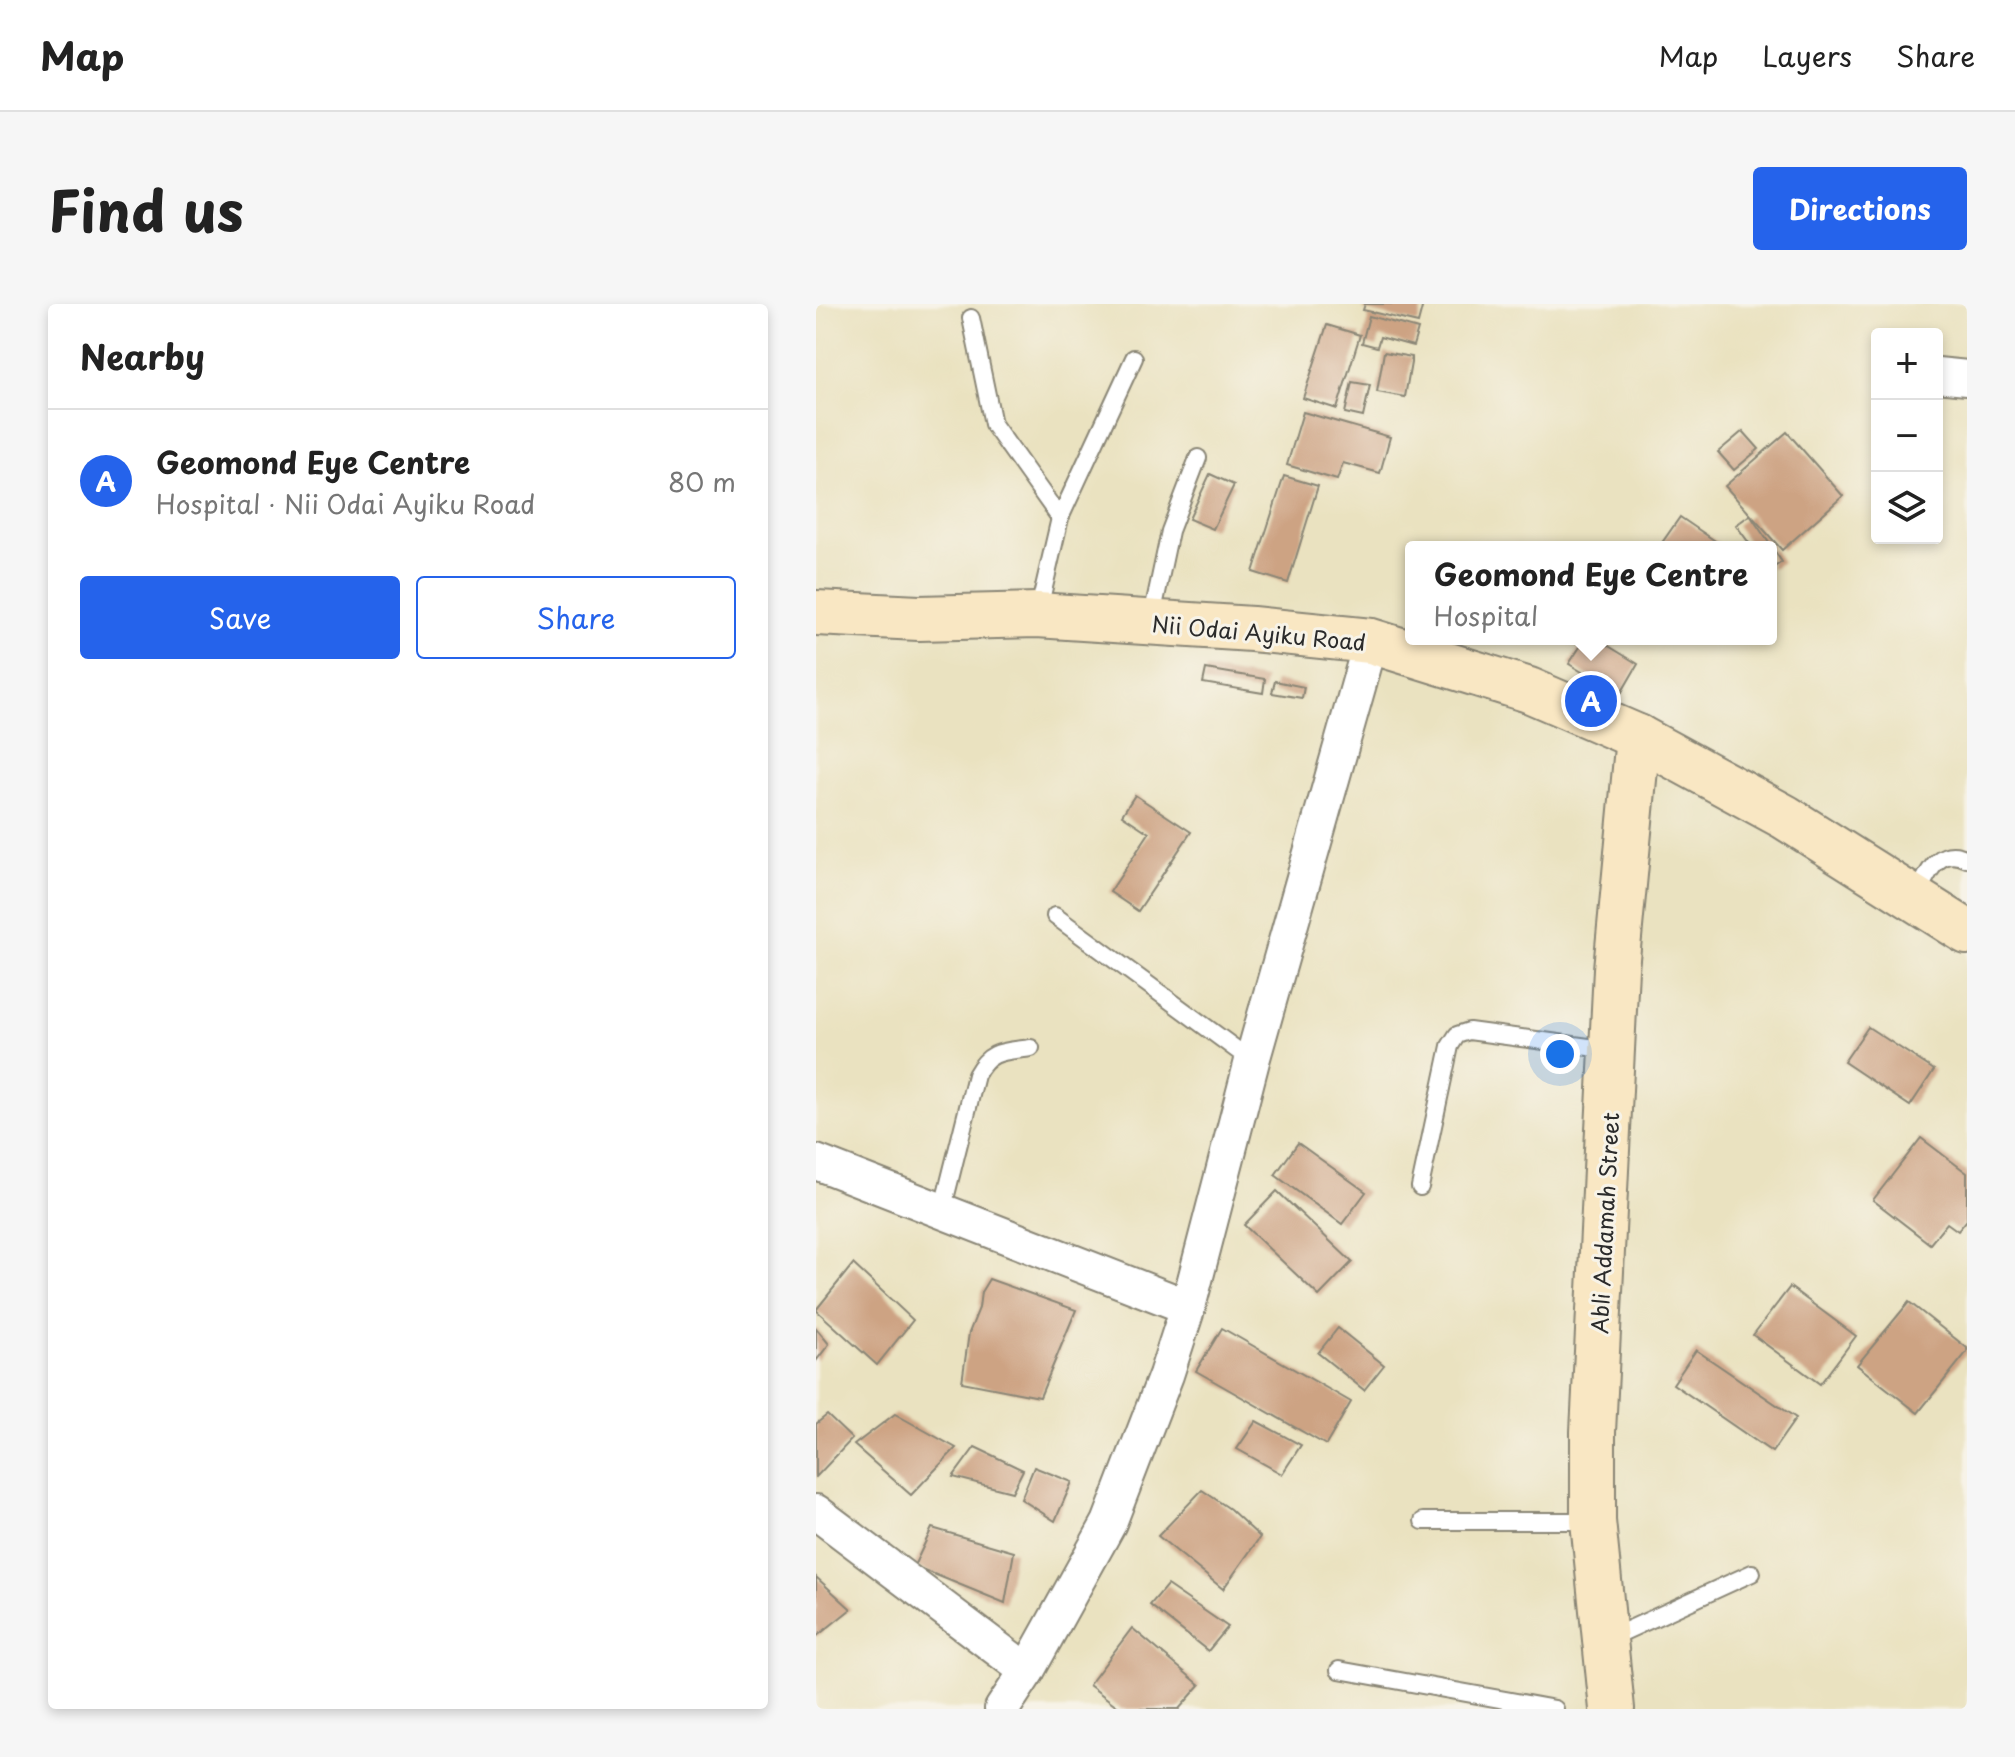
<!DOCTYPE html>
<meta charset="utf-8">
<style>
:root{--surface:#fff;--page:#f6f6f6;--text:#222;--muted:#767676;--line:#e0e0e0;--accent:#2563eb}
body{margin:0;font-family:"Playpen Sans",sans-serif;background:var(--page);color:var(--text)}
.controls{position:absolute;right:24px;top:24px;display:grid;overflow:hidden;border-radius:8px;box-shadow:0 4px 12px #0003}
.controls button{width:72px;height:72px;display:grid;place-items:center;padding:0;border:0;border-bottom:2px solid var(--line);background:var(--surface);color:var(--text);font:40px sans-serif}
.you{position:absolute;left:744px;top:750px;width:28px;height:28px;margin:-20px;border:6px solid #fff;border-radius:50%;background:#1a73e8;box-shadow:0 0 0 12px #1a73e833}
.badge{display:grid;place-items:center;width:52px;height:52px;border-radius:50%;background:var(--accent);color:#fff;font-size:26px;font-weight:700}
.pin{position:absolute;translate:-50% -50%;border:4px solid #fff;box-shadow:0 2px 8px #0006}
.popup{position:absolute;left:589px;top:237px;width:372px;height:104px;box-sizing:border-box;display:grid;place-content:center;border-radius:8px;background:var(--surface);filter:drop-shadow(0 2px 6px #0005);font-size:26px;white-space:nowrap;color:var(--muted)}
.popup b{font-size:30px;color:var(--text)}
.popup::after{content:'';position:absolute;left:50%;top:100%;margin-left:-16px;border:16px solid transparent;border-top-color:var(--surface)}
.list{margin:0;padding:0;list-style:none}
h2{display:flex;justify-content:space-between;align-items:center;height:104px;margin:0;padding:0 32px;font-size:34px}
h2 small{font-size:26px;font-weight:400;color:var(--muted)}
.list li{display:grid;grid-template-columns:52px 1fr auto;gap:24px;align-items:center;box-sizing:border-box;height:144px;padding:0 32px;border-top:2px solid var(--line)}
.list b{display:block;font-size:30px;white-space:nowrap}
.list p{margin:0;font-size:26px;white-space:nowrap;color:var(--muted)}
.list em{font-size:26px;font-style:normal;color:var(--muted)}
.actions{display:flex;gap:16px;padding:24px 32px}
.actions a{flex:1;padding:18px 0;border:2px solid var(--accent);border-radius:8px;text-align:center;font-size:28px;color:var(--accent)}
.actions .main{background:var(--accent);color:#fff}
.icon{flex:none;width:44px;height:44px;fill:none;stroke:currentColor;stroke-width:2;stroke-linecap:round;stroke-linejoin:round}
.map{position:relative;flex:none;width:1151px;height:1405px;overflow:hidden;border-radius:8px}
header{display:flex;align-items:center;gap:48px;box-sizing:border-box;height:112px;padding:0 40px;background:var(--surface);border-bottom:2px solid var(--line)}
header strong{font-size:38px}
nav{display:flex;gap:44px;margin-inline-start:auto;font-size:28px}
.intro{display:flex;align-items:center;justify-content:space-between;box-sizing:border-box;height:192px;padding:0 48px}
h1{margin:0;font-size:56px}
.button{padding:20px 36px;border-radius:8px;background:var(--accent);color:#fff;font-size:28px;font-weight:700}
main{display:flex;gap:48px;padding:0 48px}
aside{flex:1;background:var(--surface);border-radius:8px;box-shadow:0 4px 12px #0003}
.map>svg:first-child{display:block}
</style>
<header>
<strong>Map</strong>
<nav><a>Map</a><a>Layers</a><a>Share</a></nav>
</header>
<div class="intro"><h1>Find us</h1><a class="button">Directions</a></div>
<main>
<aside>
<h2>Nearby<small></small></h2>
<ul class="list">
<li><span class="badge">A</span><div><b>Geomond Eye Centre</b><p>Hospital · Nii Odai Ayiku Road</p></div><em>80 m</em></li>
</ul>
<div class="actions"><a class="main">Save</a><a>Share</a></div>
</aside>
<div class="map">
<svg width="1151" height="1405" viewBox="0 0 1151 1405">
<rect width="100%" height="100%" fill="#f7f3e8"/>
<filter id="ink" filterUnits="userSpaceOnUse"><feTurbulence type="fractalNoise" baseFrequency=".0125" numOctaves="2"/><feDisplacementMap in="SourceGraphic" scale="16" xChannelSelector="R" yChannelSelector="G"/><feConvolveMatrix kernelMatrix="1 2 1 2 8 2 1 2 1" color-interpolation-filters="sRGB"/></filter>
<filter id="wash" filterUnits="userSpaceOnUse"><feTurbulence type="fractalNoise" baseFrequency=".006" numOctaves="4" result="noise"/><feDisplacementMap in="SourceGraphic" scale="32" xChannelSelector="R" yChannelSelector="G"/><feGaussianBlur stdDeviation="1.8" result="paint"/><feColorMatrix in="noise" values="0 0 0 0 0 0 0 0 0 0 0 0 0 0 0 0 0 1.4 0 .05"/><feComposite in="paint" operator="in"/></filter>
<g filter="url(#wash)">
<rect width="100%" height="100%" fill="#eae2c0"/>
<g id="blocks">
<!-- building -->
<g fill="#cda383">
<path d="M549 0H607L602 19 547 6Z"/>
<path d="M553 12 602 25 597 42 564 33 561 43 546 39Z"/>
<path d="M511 21 544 31 521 105 487 94Z"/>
<path d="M568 48 596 53 589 93 561 88Z"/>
<path d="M536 78 554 81 547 113 529 109Z"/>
<path d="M487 108 574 133 564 169 527 159 521 176 471 161Z"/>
<path d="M927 127 943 145 918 166 902 148Z"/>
<path d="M971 128 1027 192 966 246 909 182Z"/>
<path d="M394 170 418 181 397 225 373 215Z"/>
<path d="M468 172 502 182 472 279 437 268Z"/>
<path d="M934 211 966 258 955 265V243H936L920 221Z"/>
<path d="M864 213 908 243H843Z"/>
<path d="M769 335H781L822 360 804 391 753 360Z"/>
<path d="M390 365 449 375 447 389 387 379Z"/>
<path d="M459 377 488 383 486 394 456 389Z"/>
<path d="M319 491 375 528 322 607 294 588 333 529 306 511Z"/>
<path d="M1052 723 1118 766 1094 802 1028 758Z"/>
<path d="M1105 834 1151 869V916L1142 927 1131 919 1114 940 1057 896Z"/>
<path d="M482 839 550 888 526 920 459 871Z"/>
<path d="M461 887 536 958 503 992 428 921Z"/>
<path d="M37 960 97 1016 61 1061 0 1006Z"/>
<path d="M173 975 260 1006 224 1093 146 1078 153 1029 163 1004 165 988Z"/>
<path d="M974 983 1040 1032 1004 1080 937 1031Z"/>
<path d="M1093 998 1151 1044V1048L1102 1109 1041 1061Z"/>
<path d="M0 1024 13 1040 0 1057Z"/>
<path d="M406 1024 535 1098 510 1141 380 1067Z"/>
<path d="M522 1024 568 1061 548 1086 502 1049Z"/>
<path d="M880 1046 980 1114 956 1148 857 1080Z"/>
<path d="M79 1110 140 1144 95 1191 38 1141Z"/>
<path d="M11 1111 36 1135 0 1173V1120Z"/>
<path d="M440 1117 485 1141 466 1170 421 1145Z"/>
<path d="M159 1143 207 1166 196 1188 137 1173Z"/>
<path d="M218 1163 256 1178 239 1217 205 1195Z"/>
<path d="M386 1186 414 1205 444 1233 407 1285 342 1232Z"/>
<path d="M116 1224 198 1248 189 1299 98 1262Z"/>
<path d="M0 1273 35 1305 0 1333Z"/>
<path d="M351 1281 412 1323 392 1347 334 1301Z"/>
<path d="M316 1324 384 1381 363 1405H305L273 1381Z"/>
</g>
</g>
</g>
<g filter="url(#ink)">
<use href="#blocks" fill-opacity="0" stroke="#8a8676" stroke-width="2"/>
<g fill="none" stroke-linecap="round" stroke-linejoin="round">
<defs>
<g id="lane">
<path d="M155 14 177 120 244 214"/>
<path d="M222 309 244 214 318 54"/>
<path d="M335 317 354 227 382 154"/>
<path d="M1099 594C1111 572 1121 540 1151 555"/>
<path d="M239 612 436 757"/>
<path d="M604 883 634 742 641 731 653 727 795 746"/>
<path d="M126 907 160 771C174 745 188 748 215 744"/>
<path d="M607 1217H775"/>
<path d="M790 1336 936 1269"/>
<path d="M523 1366 739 1405"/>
</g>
<g id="street">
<path d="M1121 71 1151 74"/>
<path d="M0 858 372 1003"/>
<path d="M0 1208 211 1367"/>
<path d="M186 1405 211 1367 293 1219 350 1071 372 1003 436 757 555 337"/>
</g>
<g id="secondary">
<path d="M0 309 103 314 221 311 436 325 555 337 713 386 822 433 969 513 1151 628"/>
<path d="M796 1405 777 1217V1128L800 665 822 433"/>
</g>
</defs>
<!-- lane casing -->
<use href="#lane" stroke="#8a8676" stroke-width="20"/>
<!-- street casing -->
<use href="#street" stroke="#8a8676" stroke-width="38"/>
<!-- secondary casing -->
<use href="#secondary" stroke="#8a8676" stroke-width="48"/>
<!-- lane -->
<use href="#lane" stroke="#fff" stroke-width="16"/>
<!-- street -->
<use href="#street" stroke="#fff" stroke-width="34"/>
<!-- secondary -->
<use href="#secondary" stroke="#f9e7c3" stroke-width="44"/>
</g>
</g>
<g text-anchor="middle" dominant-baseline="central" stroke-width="6" stroke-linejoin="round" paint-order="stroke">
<!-- street labels -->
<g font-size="22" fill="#2b2b2b" stroke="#f7f3e8">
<text transform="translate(443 328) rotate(5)">Nii Odai Ayiku Road</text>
<text transform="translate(788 919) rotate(-87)">Abli Addamah Street</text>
</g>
</g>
</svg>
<div class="controls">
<button>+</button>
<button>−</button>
<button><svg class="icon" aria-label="layers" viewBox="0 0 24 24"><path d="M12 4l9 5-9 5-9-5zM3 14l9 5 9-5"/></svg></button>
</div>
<div class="you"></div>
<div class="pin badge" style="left:775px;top:397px">A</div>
<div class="popup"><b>Geomond Eye Centre</b>Hospital</div>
</div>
</main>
